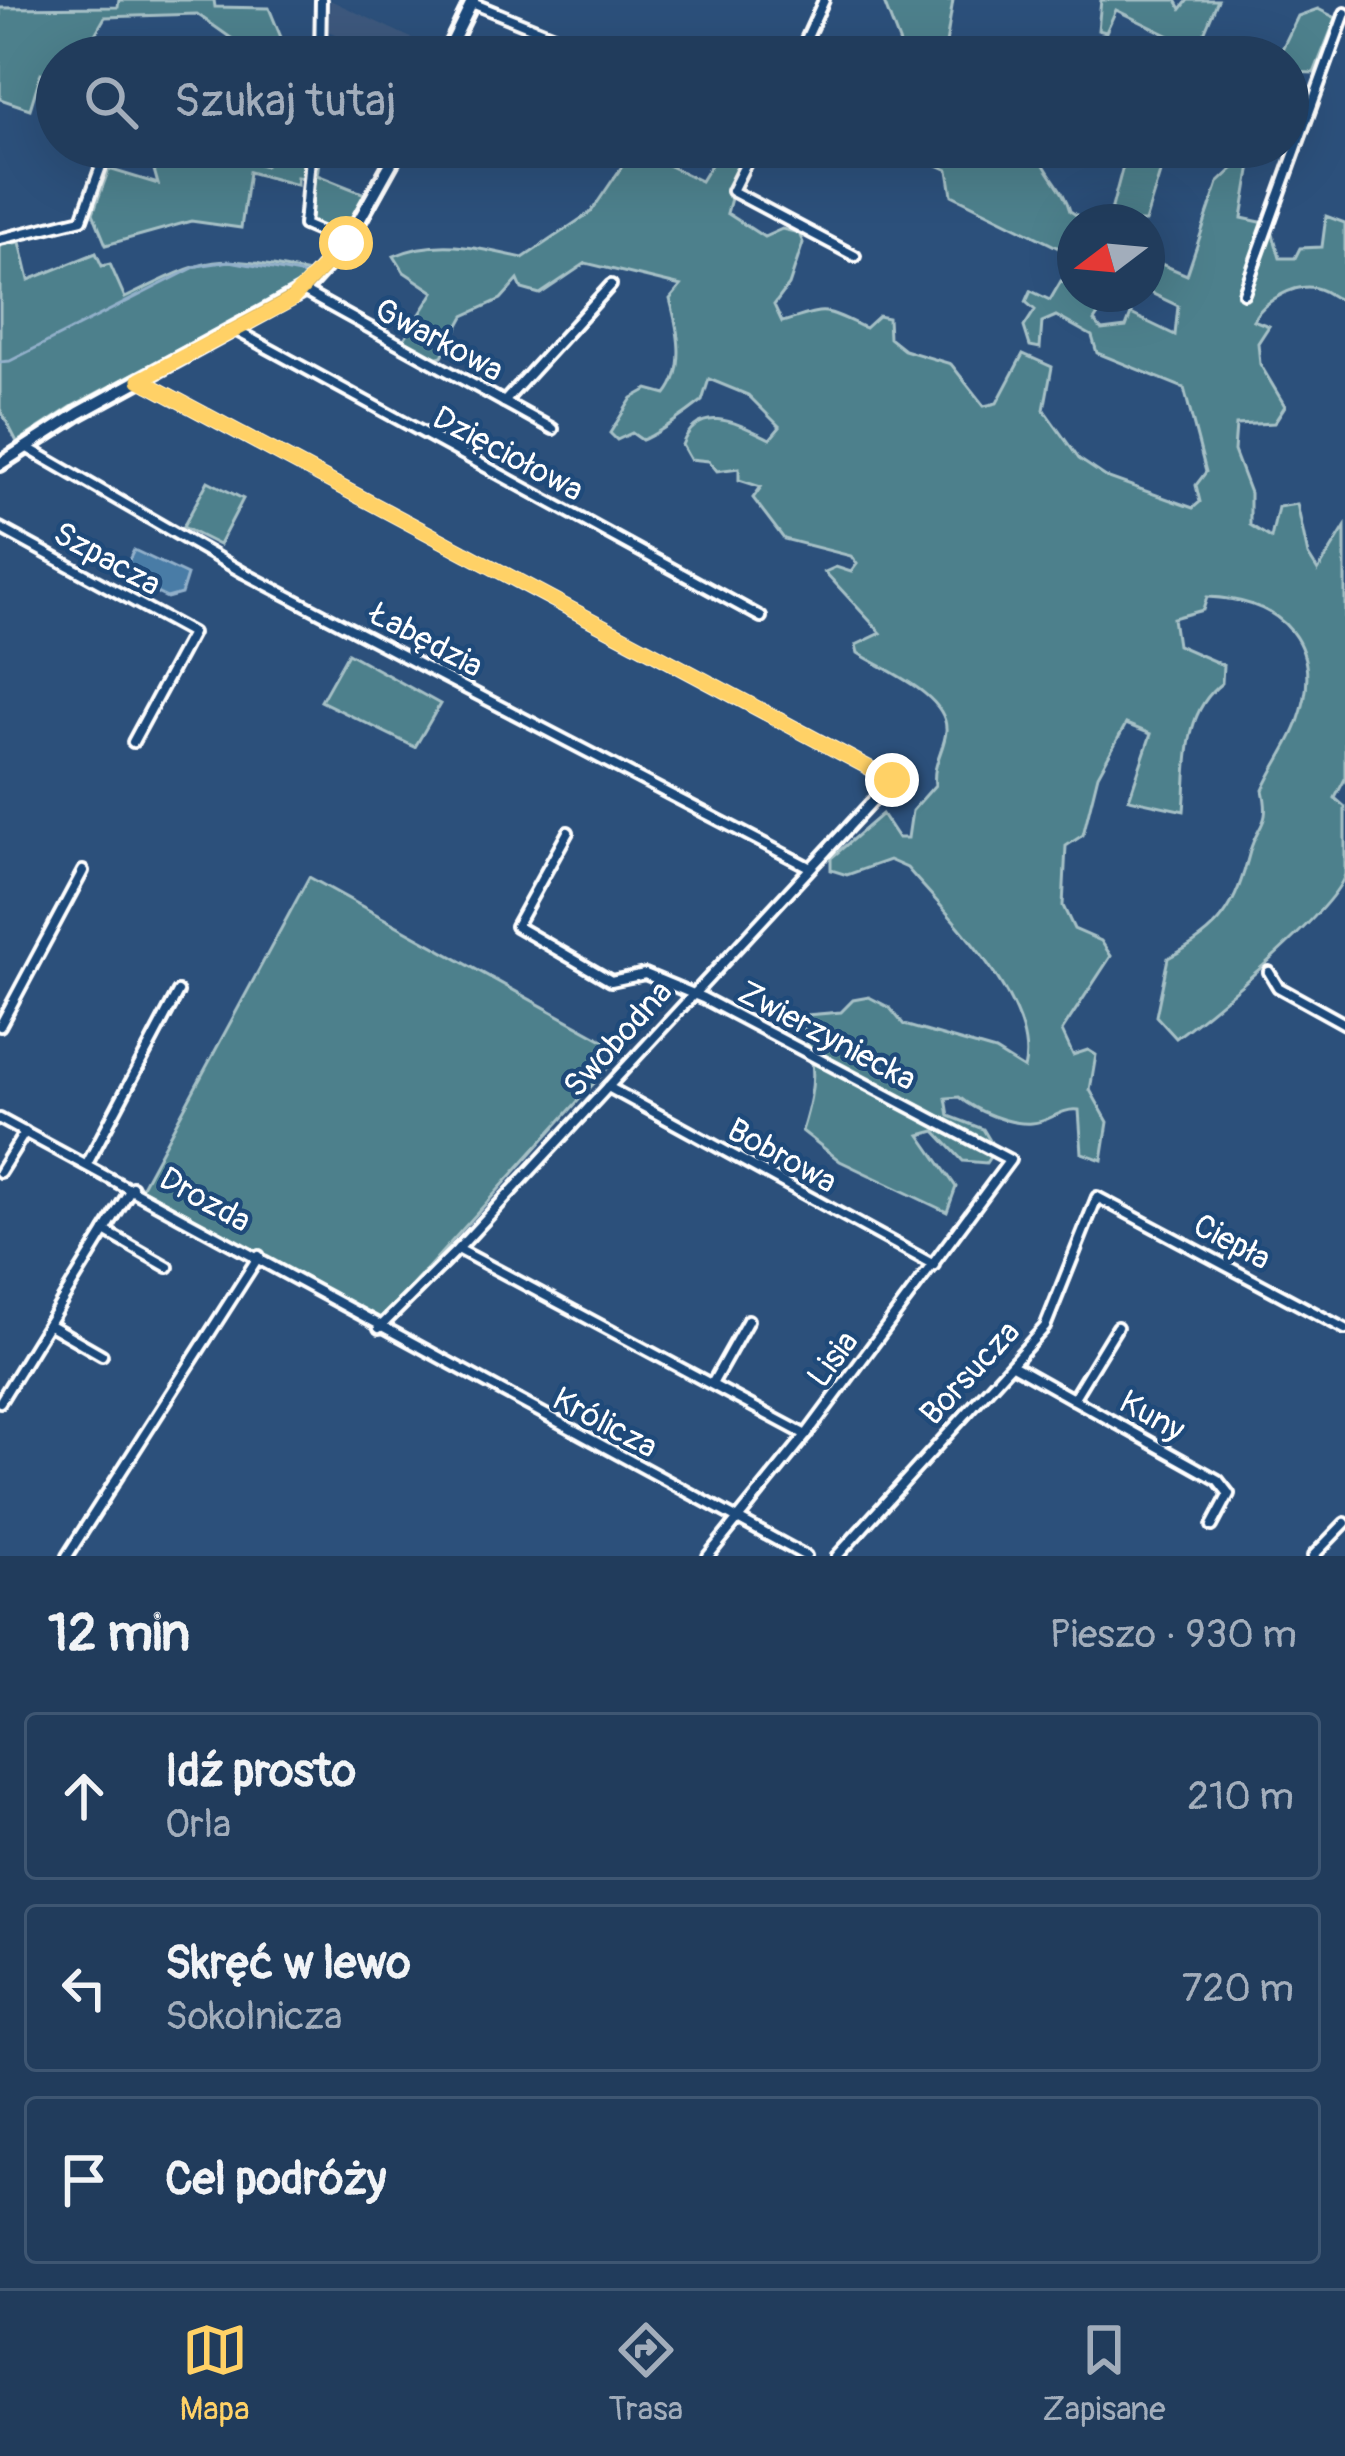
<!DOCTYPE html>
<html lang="pl">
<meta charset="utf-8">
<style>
:root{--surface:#213c5c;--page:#294362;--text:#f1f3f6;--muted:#a2adbb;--line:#3e5672;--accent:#ffd166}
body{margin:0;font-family:Pangolin,sans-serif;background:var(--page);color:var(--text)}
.compass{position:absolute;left:1057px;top:204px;width:108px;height:108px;border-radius:50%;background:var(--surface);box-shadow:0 12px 48px #0002;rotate:254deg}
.stop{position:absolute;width:36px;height:36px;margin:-27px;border:9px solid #ffd166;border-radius:50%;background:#fff}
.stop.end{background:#ffd166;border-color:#fff;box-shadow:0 3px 12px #0008}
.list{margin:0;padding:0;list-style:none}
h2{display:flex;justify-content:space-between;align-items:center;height:156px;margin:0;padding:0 48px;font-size:51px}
h2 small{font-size:39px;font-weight:400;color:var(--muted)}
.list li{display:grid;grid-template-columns:78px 1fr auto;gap:36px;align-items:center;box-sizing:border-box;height:168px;margin:0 24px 24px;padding:0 24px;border:3px solid var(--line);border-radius:12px}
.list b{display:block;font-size:45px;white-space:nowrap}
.list p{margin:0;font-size:39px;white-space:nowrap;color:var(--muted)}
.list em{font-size:39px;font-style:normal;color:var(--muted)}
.icon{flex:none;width:66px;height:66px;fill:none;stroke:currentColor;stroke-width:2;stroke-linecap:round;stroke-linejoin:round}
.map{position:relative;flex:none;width:1345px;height:1556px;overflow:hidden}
.search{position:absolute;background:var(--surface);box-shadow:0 12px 48px #0002;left:36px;right:36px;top:36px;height:132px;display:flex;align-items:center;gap:30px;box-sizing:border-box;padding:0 42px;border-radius:66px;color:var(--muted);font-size:45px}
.sheet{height:732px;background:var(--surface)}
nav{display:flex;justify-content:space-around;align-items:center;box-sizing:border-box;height:168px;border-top:3px solid var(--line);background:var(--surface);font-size:33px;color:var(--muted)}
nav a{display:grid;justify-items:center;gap:6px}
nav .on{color:var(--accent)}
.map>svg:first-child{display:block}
</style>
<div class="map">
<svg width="1345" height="1556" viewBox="0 0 1345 1556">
<rect width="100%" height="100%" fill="#2c507b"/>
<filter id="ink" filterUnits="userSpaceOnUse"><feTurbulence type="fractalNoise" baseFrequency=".00833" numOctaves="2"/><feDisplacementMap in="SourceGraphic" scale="24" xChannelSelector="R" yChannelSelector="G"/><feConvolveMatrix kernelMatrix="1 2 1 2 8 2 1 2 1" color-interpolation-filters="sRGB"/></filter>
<g filter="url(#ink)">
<!-- built -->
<path fill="#3c587d" d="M330 0 439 51 436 57H383L328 31Z"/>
<!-- green -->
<g fill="#4e808c" stroke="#a6c0c6" stroke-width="3">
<path d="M119 0H214L215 7 269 8 289 57 276 54 266 42 248 50 197 14 105 17 82 57H57V77L41 73 30 109 0 99V8L118 7Z"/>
<path d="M883 0H953L946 44 958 57H905Z"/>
<path d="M1101 0H1176L1181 9 1188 0H1218L1194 57H1176L1180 41 1116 10 1106 32 1098 30Z"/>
<path d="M1318 9 1336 18 1314 73 1289 72 1288 57H1281V51L1298 16Z"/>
<path d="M159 147H203L265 166 271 147H307L303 178 297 177V185L249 172 241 228 191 221 106 245 93 213 109 169 158 184 154 170Z"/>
<path d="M315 147H321L317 175 370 196 344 236 314 230 305 221Z"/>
<path d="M715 147H745L727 213 764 237 782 229 799 233 803 243 789 285 774 305 782 322C828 309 818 306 865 328L878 316 888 318 889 338 904 350 951 364 984 406 997 403 1023 354 1052 367 1044 410 1079 459 1106 477 1193 508 1200 502 1196 485 1206 472 1184 388 1097 353 1092 336 1056 316 1042 322 1040 348 1030 346 1024 327 1035 310 1026 302 1031 291 1050 300 1061 281 1075 287V294L1107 301 1094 321 1102 330 1126 327 1131 314 1175 335 1178 306 1147 291V258L1187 275 1218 183 1234 168 1239 147H1254L1242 218 1270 224 1280 258H1295L1300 248 1322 247 1326 216 1345 223V300C1333 300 1331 293 1319 289 1297 281 1264 301 1253 320L1269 326 1258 343 1260 364 1285 406 1274 423 1236 425 1234 451 1250 493V525L1271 538 1278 507 1297 504 1308 555 1318 571 1345 527V779L1335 798 1345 807C1345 828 1345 854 1345 874 1337 908 1208 1015 1176 1038L1156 1016 1168 958C1222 930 1235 908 1250 851 1258 823 1271 826 1263 790 1273 767 1290 745 1298 722 1326 645 1284 600 1207 597L1203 610 1173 618 1177 645 1223 665 1222 683C1182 714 1188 765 1184 811L1129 799 1151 734 1126 724 1098 775 1083 835 1066 846 1063 906 1074 929 1101 941 1111 956 1062 1031 1073 1055 1088 1050 1096 1055 1090 1090 1108 1122 1102 1160 1082 1153 1079 1110C1059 1108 1051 1122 1032 1123 1010 1125 975 1111 959 1097L946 1098 949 1116 983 1129 995 1149 986 1163 963 1161 935 1131 920 1135 956 1187 947 1212 840 1161 802 1131C809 1108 815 1086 812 1062 810 1044 800 1032 807 1015L841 1012 853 1000 869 997 890 1008 904 1025 995 1051 1024 1069C1040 1006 947 914 907 868L889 860 847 875 831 870V858L882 814 898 838H908L912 811 935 785C932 764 944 751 946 731 949 695 884 670 858 653L856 645 881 633 825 572 836 567 851 572 857 564 851 556 784 539 753 498 761 487 739 480V468L717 471 709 461 690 459 682 445C699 401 739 424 770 439L780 427 748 395 709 379 702 401C688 412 656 435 642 440L632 433 617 440 610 433 632 398 648 389 666 394C687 368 678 329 670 299L681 286 586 263 540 294 522 289 518 280 501 299 464 316 442 356 427 360 401 344 434 292 404 272 394 256C437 237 479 248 523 258L591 212 623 165 657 160 701 181 717 155Z"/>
<path d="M913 147H1037C1043 173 1063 185 1070 211L1086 221 1110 215 1128 147H1168L1145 222H1075V256L952 195 948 170 915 155Z"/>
<path d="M328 240 338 242 330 258 300 285 74 405 17 442 0 409V245L20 242 29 280 96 253 102 266 110 264 125 298C212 255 214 254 309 273L330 247Z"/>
<path d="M208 481 243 499 219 545 183 527Z"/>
<path d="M348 653 440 704 415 747 321 701Z"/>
<path d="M309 877 623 1051 381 1320 141 1188Z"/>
</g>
<!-- water -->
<path fill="#497ba6" stroke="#92b0ca" stroke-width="3" d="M134 550 187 575 181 594 167 598 121 576Z"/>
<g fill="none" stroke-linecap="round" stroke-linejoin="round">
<!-- stream -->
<path stroke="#92b0ca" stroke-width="3" d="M0 362 10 361 197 266 230 261 305 275"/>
<defs>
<g id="street">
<path d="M472 3 605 57"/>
<path d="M320 57 321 0"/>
<path d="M798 57 824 0"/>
<path d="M311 147 304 225 346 243"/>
<path d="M754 147 732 191 855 256"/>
<path d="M0 239 82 219 108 147"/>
<path d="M303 291 553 429"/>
<path d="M1244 293 1345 13"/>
<path d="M235 330 761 617"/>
<path d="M140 380 892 780 458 1249 379 1328"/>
<path d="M504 402 611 285"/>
<path d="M26 447 244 573 809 867"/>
<path d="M0 528 192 633 133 742"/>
<path d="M568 832 516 926 611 981 645 974 703 998 1010 1160 806 1435 708 1556"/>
<path d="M1269 972 1278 987 1345 1024"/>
<path d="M0 1026 83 871"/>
<path d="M608 1087 934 1265"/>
<path d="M0 1119 806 1556"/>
<path d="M87 1164 178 992"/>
<path d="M0 1172 25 1132"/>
<path d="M105 1231 168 1267"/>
<path d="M458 1249 806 1435"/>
<path d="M48 1324 102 1355"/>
<path d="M1014 1366 1218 1480 1229 1494 1212 1526"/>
<path d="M712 1384 748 1320"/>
<path d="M1073 1399 1117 1327"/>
<path d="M0 1402 132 1187"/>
<path d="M67 1556 259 1256"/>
<path d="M837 1556 1045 1327 1097 1197 1345 1329"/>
<path d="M1313 1556 1345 1523"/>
</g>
<g id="secondary">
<path d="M445 57 473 0"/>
<path d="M0 464 79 413 303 291 346 244 400 147"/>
</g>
</defs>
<!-- street casing -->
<use href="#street" stroke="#fff" stroke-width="16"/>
<!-- secondary casing -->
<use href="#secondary" stroke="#fff" stroke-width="20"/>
<!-- street -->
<use href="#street" stroke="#1f4a7a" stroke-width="8"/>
<!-- secondary -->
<use href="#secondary" stroke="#1f4a7a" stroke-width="10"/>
</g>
</g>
<g fill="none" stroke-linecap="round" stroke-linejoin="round" filter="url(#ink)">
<!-- route -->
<path stroke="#ffd166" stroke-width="15" d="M346 243 291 300 140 380 892 780"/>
</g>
<g text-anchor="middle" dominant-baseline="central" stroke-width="9" stroke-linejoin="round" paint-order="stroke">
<!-- street labels -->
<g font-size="33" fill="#fff" stroke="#1f4a7a">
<text transform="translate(439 340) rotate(28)">Gwarkowa</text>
<text transform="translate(508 454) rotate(28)">Dzięciołowa</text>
<text transform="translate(107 559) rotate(29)">Szpacza</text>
<text transform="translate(426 640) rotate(28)">Łabędzia</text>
<text transform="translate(827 1036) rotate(28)">Zwierzyniecka</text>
<text transform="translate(618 1039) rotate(-48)">Swobodna</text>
<text transform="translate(782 1156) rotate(29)">Bobrowa</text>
<text transform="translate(205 1200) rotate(29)">Drozda</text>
<text transform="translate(1232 1242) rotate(28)">Ciepła</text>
<text transform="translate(833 1359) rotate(-53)">Lisia</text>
<text transform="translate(970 1373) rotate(-47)">Borsucza</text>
<text transform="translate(1152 1416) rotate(29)">Kuny</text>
<text transform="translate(605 1423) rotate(28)">Królicza</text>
</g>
</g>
</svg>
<svg class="compass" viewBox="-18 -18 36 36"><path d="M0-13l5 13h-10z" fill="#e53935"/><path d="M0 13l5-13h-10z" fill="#a2adbb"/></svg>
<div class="stop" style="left:346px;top:243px"></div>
<div class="stop end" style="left:892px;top:780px"></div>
<div class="search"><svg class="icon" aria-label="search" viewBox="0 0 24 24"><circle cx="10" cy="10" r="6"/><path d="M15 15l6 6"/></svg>Szukaj tutaj</div>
</div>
<section class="sheet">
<h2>12 min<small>Pieszo · 930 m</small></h2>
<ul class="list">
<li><svg class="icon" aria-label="ahead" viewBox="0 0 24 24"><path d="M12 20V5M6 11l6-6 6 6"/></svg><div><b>Idź prosto</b><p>Orla</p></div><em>210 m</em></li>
<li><svg class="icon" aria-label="left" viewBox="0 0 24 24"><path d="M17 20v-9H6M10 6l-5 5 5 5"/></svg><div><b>Skręć w lewo</b><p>Sokolnicza</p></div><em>720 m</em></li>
<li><svg class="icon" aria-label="arrive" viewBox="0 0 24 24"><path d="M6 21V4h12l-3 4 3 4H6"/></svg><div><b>Cel podróży</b></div></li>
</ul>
</section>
<nav>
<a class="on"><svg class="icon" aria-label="map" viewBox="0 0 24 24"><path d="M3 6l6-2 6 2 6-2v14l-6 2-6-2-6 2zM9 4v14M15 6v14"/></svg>Mapa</a>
<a><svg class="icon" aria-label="directions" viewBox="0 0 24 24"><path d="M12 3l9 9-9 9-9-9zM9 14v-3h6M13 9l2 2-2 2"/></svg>Trasa</a>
<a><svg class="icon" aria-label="saved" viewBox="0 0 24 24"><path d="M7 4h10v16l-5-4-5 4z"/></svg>Zapisane</a>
</nav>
